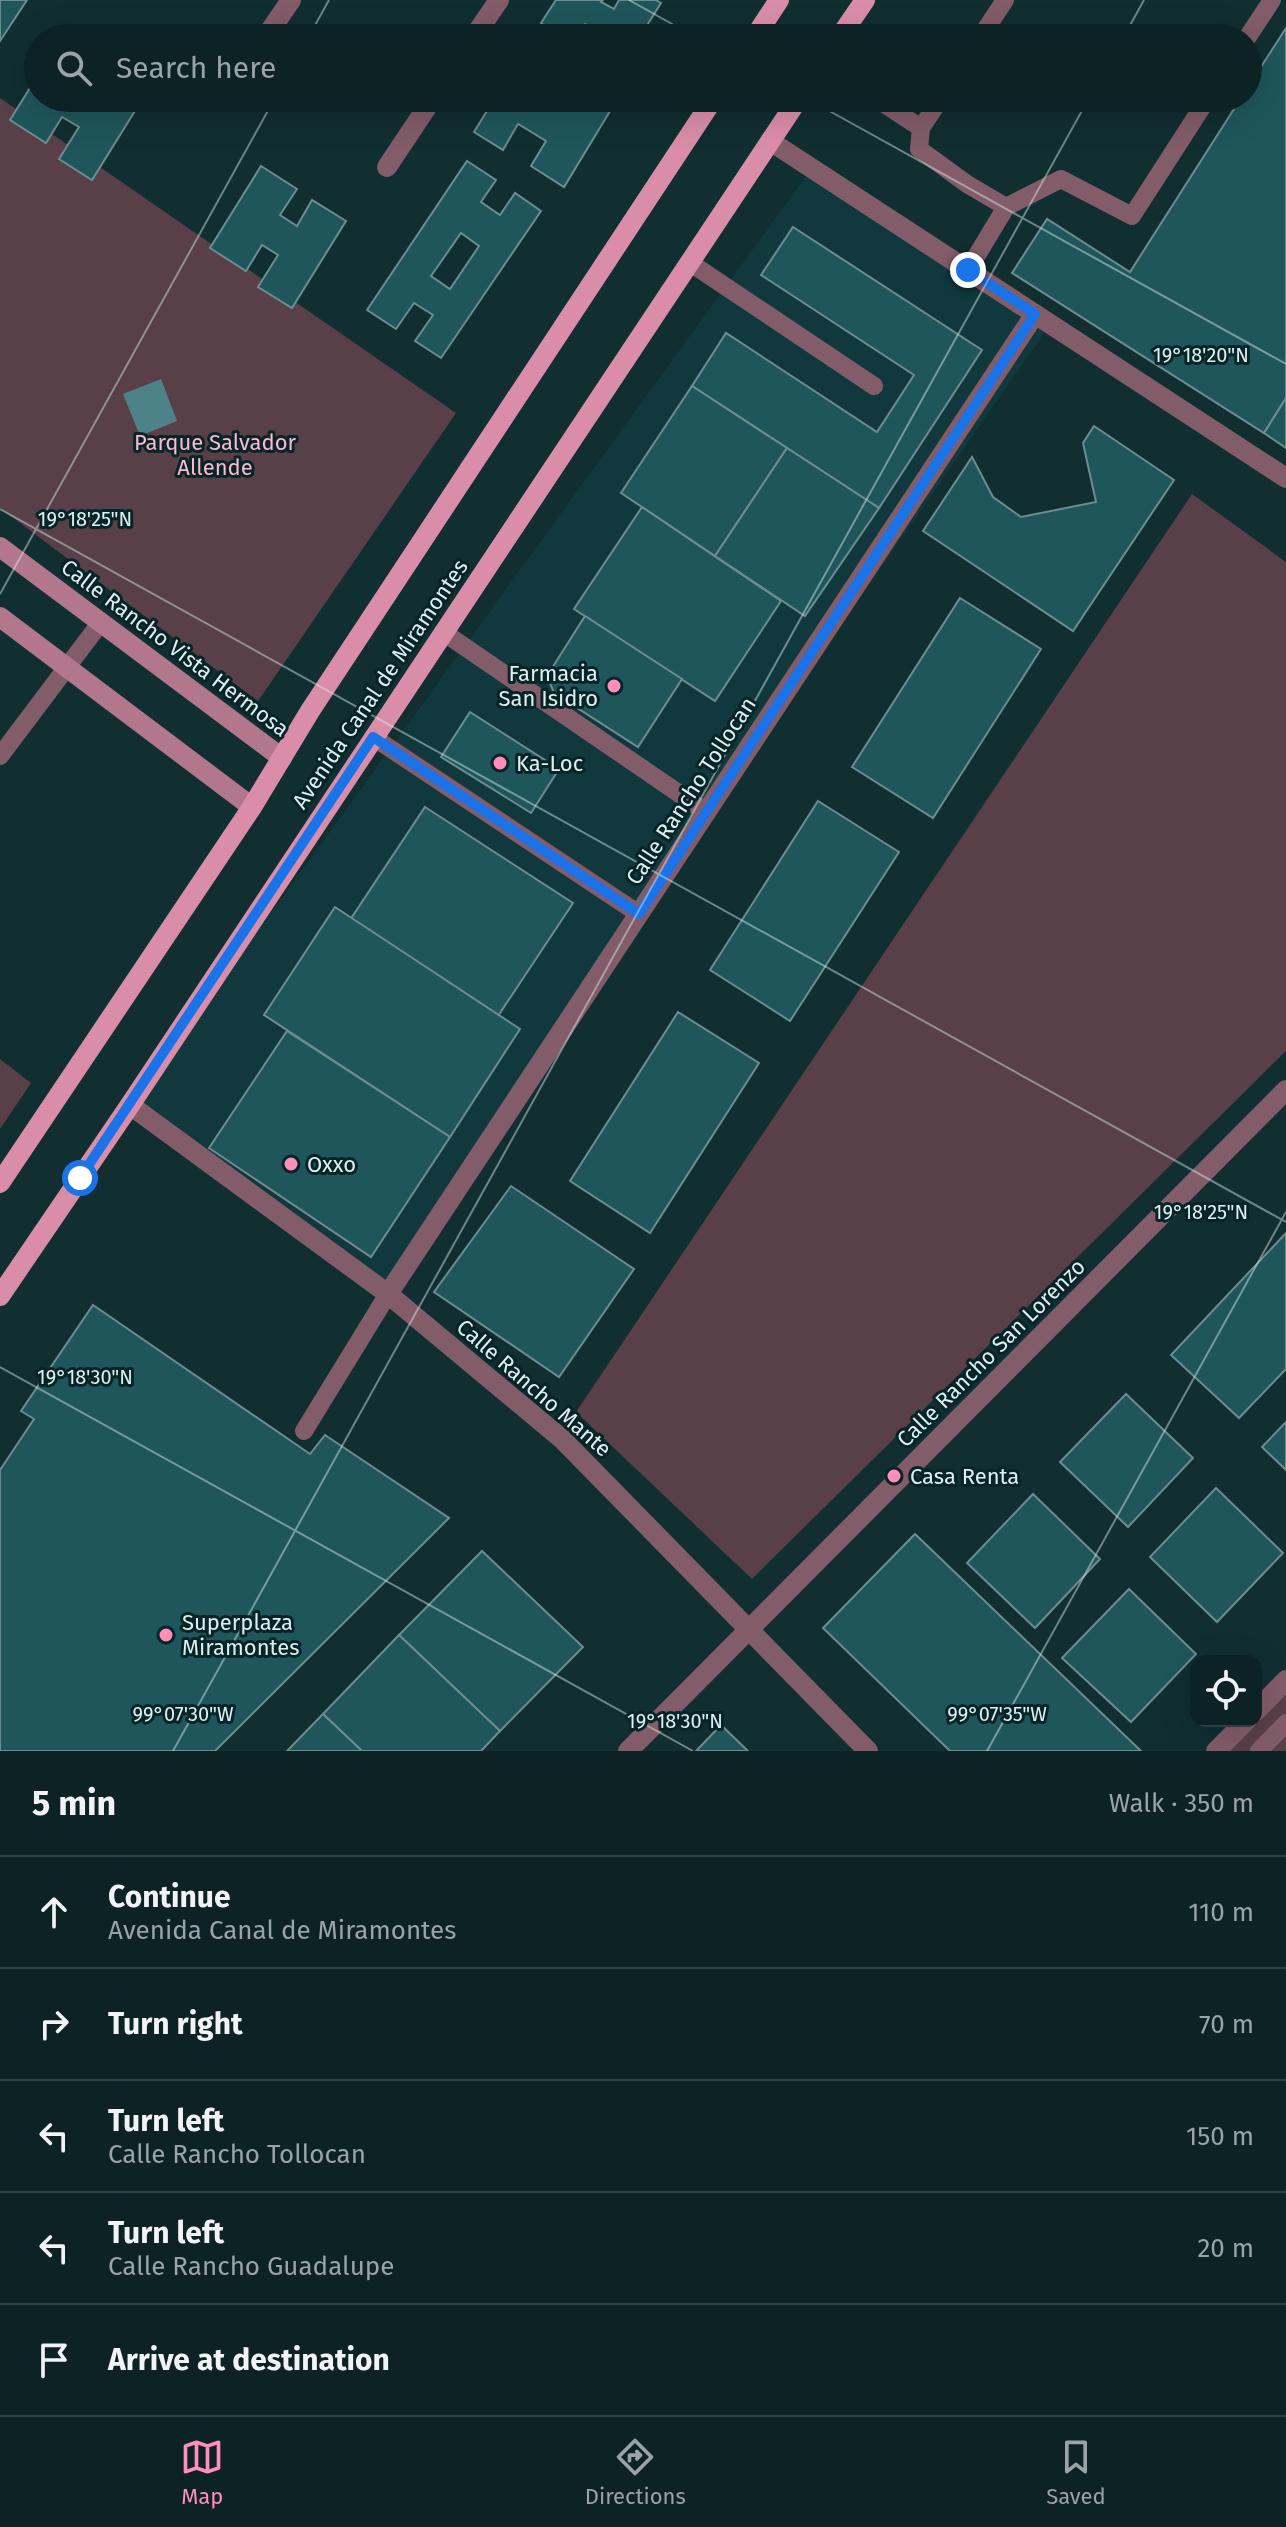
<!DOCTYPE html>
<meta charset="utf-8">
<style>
:root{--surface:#0d2225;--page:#1b2f32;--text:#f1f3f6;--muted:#9aa4a7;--line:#2d3f42;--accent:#ff8ebb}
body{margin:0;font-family:"Fira Sans",sans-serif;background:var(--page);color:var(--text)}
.controls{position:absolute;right:24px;bottom:24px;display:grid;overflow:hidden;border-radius:16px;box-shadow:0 8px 32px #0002}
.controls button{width:72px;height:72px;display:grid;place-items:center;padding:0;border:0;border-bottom:2px solid var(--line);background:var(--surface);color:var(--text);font:40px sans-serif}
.stop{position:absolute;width:24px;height:24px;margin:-18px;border:6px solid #1a73e8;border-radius:50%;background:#fff}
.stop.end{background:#1a73e8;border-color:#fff;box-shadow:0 2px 8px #0008}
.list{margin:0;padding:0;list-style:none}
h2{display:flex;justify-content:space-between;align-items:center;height:104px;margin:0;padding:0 32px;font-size:34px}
h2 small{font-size:26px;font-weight:400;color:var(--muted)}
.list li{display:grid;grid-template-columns:52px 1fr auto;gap:24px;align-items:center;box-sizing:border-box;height:112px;padding:0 32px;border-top:2px solid var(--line)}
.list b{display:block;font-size:30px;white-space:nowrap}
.list p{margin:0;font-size:26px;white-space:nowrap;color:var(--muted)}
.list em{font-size:26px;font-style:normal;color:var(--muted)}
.icon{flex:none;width:44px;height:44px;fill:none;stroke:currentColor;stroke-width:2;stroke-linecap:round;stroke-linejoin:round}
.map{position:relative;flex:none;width:1286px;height:1751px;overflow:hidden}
.search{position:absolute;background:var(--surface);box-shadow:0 8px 32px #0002;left:24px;right:24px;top:24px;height:88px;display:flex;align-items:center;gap:20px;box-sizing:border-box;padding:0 28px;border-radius:44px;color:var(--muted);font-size:30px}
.sheet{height:664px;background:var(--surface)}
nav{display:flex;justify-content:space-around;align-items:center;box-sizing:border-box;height:112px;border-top:2px solid var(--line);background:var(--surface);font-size:22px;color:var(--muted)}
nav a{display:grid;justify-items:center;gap:4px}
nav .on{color:var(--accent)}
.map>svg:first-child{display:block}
</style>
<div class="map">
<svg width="1286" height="1751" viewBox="0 0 1286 1751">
<rect width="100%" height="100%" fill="#112e31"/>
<!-- built -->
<path fill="#11393d" d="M811 169 1047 329 378 1291 130 1107Z"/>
<!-- green -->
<g fill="#583f48">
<path d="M0 98 456 413 258 701 0 508Z"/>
<path d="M1192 494 1286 562V1051L752 1579 576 1412Z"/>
<path d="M0 1059 31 1083 0 1129Z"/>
<path d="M1286 1691V1751H1227Z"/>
</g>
<!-- water -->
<path fill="#4d8388" d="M161 379 177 421 140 436 123 394Z"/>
<!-- building -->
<g fill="#1f565b" stroke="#6d8c8f" stroke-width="2" fill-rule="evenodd">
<path d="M0 0H27L0 41Z"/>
<path d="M556 0H603L601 2 614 9 619 0H656L661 3 639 38H599L602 33 585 24 577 38H565L541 23Z"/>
<path d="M1286 28V398L1264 433 1012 273 1047 219 1130 272 1241 98H1248V87Z"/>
<path d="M38 75V98H143L92 180 59 159 79 127 62 117 46 143 10 120Z"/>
<path d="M495 98H618L564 187 531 166 546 141 518 124 503 150 474 132Z"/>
<path d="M467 161 496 180 481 202 500 215 515 193 541 211 441 358 415 341 433 315 414 303 396 329 367 310ZM461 233 479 246 450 289 431 276Z"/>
<path d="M261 166 297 189 280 215 297 226 312 200 346 221 292 308 258 287 278 255 262 245 246 271 210 248Z"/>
<path d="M793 227 982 350 879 508 692 386 726 333 877 432 914 375 761 275Z"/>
<path d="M692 386 787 448 715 556 621 493Z"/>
<path d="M1286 398V448L1264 433Z"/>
<path d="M1094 426 1174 480 1073 631 923 531 972 457 993 497 1021 517 1096 502 1083 443Z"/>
<path d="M787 448 879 508 805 616 715 556Z"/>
<path d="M642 507 781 601 715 701 574 609Z"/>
<path d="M960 598 1041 649 933 818 852 767Z"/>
<path d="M585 616 682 679 638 747 554 693 547 676Z"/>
<path d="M470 712 559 769 531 813 441 757Z"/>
<path d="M818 801 899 852 790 1021 710 970Z"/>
<path d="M425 807 573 903 498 1016 350 920Z"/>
<path d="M335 907 520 1029 450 1137 264 1015Z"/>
<path d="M678 1012 759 1063 650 1233 570 1181Z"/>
<path d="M287 1031 450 1137 371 1257 209 1148Z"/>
<path d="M511 1186 634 1269 559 1377 434 1292Z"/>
<path d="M1286 1233V1369L1239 1418 1171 1355Z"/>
<path d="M93 1305 310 1454 325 1435 449 1518 215 1751H0V1470L34 1419 21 1411Z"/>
<path d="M1126 1394 1193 1458 1128 1527 1060 1462Z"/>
<path d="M1286 1422V1470L1262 1447Z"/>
<path d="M1216 1488 1283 1553 1217 1622 1150 1557Z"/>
<path d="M1033 1494 1100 1559 1035 1628 967 1563Z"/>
<path d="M915 1534 1141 1751H950L823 1628Z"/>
<path d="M482 1551 583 1647 500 1731 399 1635Z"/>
<path d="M1129 1589 1196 1654 1131 1722 1062 1658Z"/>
<path d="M399 1635 500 1731 481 1751H362L323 1714Z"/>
<path d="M323 1714 362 1751H287Z"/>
<path d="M721 1725 748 1751H696Z"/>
</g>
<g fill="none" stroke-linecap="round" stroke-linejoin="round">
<!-- lane -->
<g stroke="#825c69" stroke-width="18">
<path d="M980 38 1005 0"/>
<path d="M1247 38 1272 0"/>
<path d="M875 98 921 128"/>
<path d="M941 98 921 128 919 149 967 184 1006 207"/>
<path d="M689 262 874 386"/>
<path d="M968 270 1006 207 1061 179 1132 216 1208 98"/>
<path d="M443 632 706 812"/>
<path d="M373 737 639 914"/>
<path d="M0 756 101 622"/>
<path d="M304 1431 388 1294"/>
<path d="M1259 1751 1286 1723"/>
</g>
<!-- street -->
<g stroke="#825c69" stroke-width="20">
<path d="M265 38 291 0"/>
<path d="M473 38 499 0"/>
<path d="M770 141 1286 478"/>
<path d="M387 167 433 98"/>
<path d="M130 1105 388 1294 562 1439 868 1751"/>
<path d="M388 1294 1035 314"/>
<path d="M1256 1711 1286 1680"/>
<path d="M628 1751 1286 1090"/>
<path d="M1216 1751 1246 1721"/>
</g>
<!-- secondary -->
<g stroke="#b3778d" stroke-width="20">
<path d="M0 547 282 758"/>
<path d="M0 617 252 807"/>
</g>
<!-- primary -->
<g stroke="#d98da9" stroke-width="20">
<path d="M754 38 779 0"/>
<path d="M839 38 865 0"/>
<path d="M0 1183 252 807 310 711 714 98"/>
<path d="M0 1296 130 1105 799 98"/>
</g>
</g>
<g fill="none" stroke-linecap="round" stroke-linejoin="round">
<!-- route -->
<path stroke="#1a73e8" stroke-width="10" d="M80 1178 373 737 639 914 1035 314 968 270"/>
</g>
<!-- ticks -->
<path fill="none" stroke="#deeff0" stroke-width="2" stroke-opacity="0.45" d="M629 0 697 38M308 38 329 0M1123 38 1144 0M806 98 1286 364M0 509 1286 1222M0 594 275 98M0 1367 693 1751M173 1751 1089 98M987 1751 1286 1212"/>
<!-- markers -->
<g fill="#ff8ebb" stroke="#072427" stroke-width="3">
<circle cx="614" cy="686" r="8"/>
<circle cx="500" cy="763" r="8"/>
<circle cx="291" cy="1164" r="8"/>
<circle cx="894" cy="1476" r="8"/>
<circle cx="166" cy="1635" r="8"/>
</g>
<g text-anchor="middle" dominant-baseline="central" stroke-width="6" stroke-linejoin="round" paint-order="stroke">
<!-- park labels -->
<g font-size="22" fill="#feb8d1" stroke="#072427">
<text x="215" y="442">Parque Salvador<tspan x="215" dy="25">Allende</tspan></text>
</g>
<!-- street labels -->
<g font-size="22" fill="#deeff0" stroke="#072427">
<text transform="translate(175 648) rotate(37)">Calle Rancho Vista Hermosa</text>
<text transform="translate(380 684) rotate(-56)">Avenida Canal de Miramontes</text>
<text transform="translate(691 791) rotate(-57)">Calle Rancho Tollocan</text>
<text transform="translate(991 1353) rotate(-45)">Calle Rancho San Lorenzo</text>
<text transform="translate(534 1388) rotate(41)">Calle Rancho Mante</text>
</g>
<!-- poi labels -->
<g font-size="22" fill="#deeff0" stroke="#072427" text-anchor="start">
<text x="598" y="673" text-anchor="end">Farmacia<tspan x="598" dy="25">San Isidro</tspan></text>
<text x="516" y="763">Ka-Loc</text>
<text x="307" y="1164">Oxxo</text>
<text x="910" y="1476">Casa Renta</text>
<text x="182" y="1622">Superplaza<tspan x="182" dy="25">Miramontes</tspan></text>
</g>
</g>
<g font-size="20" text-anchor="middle" fill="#deeff0" stroke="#072427" stroke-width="6" stroke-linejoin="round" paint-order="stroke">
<text x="1201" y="362">19°18'20"N</text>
<text x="85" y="526">19°18'25"N</text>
<text x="1201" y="1219">19°18'25"N</text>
<text x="85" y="1384">19°18'30"N</text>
<text x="183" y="1721">99°07'30"W</text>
<text x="997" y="1721">99°07'35"W</text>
<text x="675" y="1728">19°18'30"N</text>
</g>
</svg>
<div class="controls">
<button><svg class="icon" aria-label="locate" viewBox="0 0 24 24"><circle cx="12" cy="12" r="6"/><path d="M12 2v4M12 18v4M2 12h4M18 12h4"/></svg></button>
</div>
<div class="stop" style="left:80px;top:1178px"></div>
<div class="stop end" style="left:968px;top:270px"></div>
<div class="search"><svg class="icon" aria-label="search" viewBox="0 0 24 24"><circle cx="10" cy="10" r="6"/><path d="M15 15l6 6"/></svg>Search here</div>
</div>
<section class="sheet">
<h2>5 min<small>Walk · 350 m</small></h2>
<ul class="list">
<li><svg class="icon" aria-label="ahead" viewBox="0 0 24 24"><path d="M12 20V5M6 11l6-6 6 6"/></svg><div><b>Continue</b><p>Avenida Canal de Miramontes</p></div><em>110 m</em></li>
<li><svg class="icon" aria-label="right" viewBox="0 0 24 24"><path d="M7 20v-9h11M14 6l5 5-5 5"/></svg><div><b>Turn right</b></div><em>70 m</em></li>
<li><svg class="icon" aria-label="left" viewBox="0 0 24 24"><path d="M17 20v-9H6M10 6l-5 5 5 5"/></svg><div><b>Turn left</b><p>Calle Rancho Tollocan</p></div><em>150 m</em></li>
<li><svg class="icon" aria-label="left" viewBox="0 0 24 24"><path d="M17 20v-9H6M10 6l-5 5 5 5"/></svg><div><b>Turn left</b><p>Calle Rancho Guadalupe</p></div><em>20 m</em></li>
<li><svg class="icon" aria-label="arrive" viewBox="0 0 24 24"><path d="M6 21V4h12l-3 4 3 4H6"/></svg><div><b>Arrive at destination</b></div></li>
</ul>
</section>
<nav>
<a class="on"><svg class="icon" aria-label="map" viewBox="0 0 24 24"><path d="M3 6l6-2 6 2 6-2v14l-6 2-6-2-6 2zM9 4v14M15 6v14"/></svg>Map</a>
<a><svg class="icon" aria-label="directions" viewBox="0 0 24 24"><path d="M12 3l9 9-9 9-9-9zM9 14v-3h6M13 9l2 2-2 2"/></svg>Directions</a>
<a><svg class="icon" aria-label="saved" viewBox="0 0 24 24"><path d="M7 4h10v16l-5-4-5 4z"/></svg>Saved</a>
</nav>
